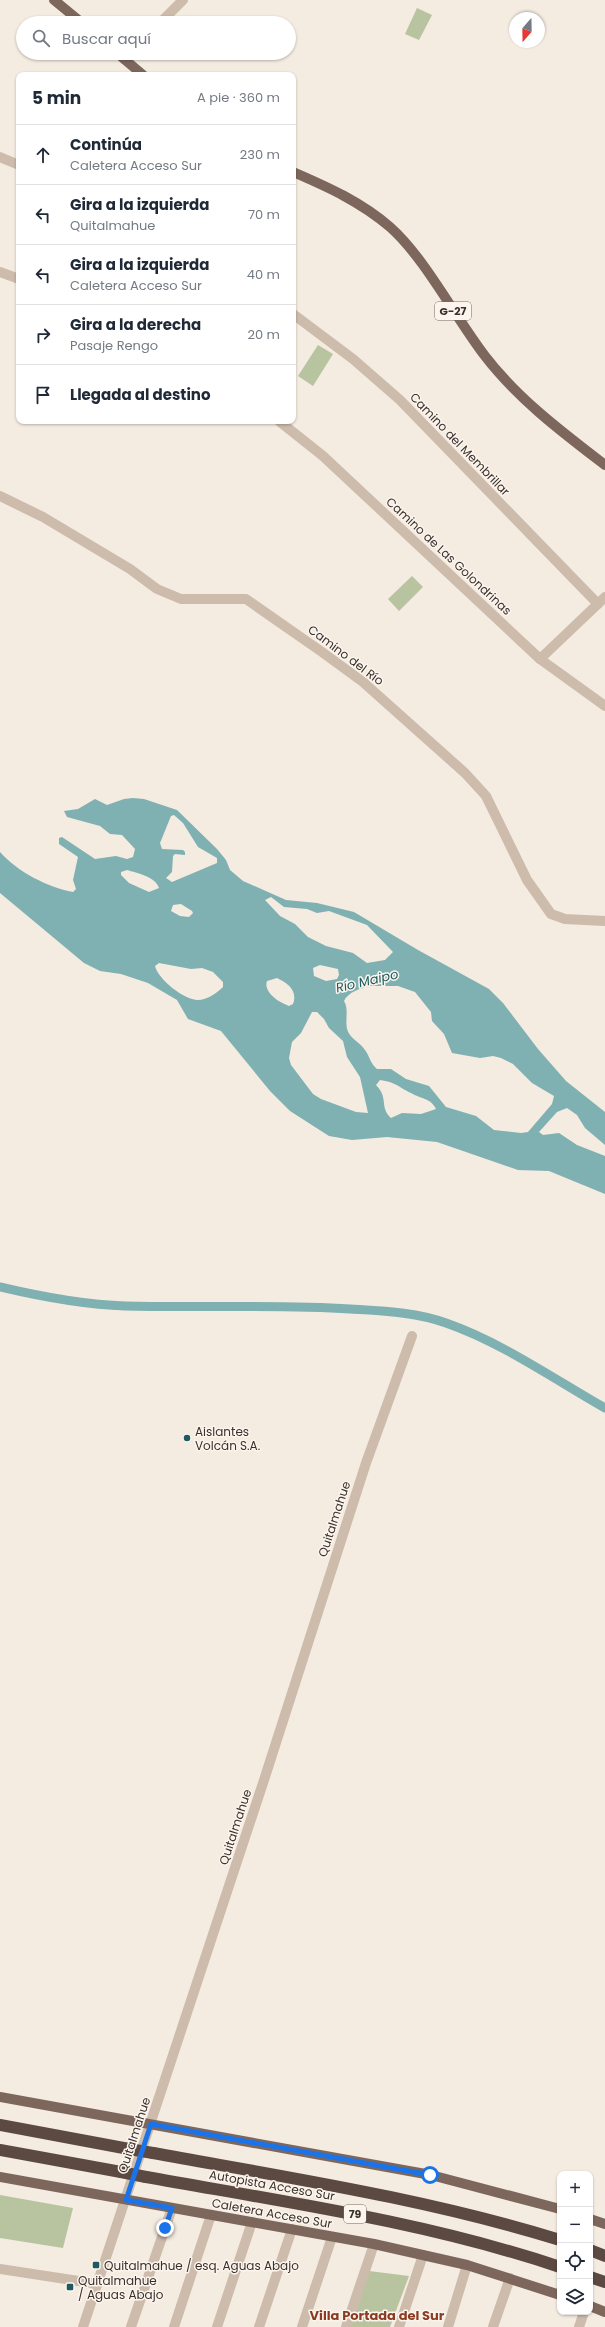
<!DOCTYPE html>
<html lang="es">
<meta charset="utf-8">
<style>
:root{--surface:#fff;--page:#f2f2f3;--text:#1f2937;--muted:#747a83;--line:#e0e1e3}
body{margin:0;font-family:Poppins,sans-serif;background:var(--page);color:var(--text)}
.controls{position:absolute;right:12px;bottom:12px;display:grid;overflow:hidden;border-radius:8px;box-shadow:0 1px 3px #0004}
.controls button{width:36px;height:36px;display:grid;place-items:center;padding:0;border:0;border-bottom:1px solid var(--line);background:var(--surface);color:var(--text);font:20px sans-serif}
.compass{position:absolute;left:509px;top:12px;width:36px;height:36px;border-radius:50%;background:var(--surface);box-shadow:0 1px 3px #0004;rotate:200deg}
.stop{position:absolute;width:12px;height:12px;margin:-9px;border:3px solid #1a73e8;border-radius:50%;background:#fff}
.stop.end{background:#1a73e8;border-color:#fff;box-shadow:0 1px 4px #0008}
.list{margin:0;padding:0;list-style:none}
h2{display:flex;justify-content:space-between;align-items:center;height:52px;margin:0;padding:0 16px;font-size:17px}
h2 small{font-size:13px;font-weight:400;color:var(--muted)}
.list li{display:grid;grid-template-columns:26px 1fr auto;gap:12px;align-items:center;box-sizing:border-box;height:60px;padding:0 16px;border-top:1px solid var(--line)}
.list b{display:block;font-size:15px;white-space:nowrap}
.list p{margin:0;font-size:13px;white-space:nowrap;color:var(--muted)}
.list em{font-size:13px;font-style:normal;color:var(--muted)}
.icon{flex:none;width:22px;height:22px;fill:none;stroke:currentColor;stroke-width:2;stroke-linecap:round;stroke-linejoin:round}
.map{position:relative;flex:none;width:605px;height:2327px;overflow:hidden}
.search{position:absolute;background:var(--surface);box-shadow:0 1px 3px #0004;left:16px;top:16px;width:280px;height:44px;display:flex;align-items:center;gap:10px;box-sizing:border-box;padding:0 14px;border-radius:22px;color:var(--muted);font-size:15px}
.panel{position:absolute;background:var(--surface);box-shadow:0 1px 3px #0004;left:16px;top:72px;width:280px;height:352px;border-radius:8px}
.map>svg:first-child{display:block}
</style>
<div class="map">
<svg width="605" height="2327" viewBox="0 0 605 2327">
<rect width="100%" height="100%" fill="#f4ebe1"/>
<!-- green -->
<g fill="#b8c4a0">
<path d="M417 8 432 15 419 40 405 34Z"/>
<path d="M318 345 333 354 313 386 298 376Z"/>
<path d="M412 576 423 587 399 611 388 599Z"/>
<path d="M0 2195 73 2208 63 2248 0 2238Z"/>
<path d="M369 2271 409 2276 390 2327H350Z"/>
</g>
<!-- water -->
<path fill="#7fb0b2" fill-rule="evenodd" d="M133 798 144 799 177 810 217 849 226 860 230 870 243 881 286 900 317 903 354 912 418 950 489 989 503 1003 538 1049 566 1081 605 1112V1145L585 1128 577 1115 567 1108 557 1112 539 1132 543 1135 559 1133 577 1145 605 1156V1194L549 1171 518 1170 437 1142 387 1137 352 1140 329 1136 290 1111 270 1091 221 1031 188 1019 177 1000 148 983 121 974 100 971 84 963 0 893V852C18 872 47 887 73 892L76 889 73 880 78 857 59 844V838L62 837 95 859 116 856 127 859 133 857 135 849 122 835 110 834 100 826 67 817 64 811 78 809 95 799 107 805 124 799ZM174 815 183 823 198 847 217 858V863L172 882 166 878 172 872 173 856 175 854 185 855V852L183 850 162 849 160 843 171 816ZM127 870C137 873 156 877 159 888L149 892 129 883 121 875V872ZM271 897 284 907 307 909 317 913 329 911 367 925 393 952 385 960 367 963 353 953 326 946 308 937 295 924 280 916 265 900ZM181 904 192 911 193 913 189 917 180 916 171 911 173 905ZM159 963 191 969 202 968 213 972 223 982V987C217 993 207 1000 198 1000 184 1000 158 979 155 966ZM320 965 338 969 339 975 337 979 326 981 314 976 313 968ZM277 978C288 983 298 991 293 1004L289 1006C280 1003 263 993 267 981ZM370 986H398L415 992 431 1012 432 1021 444 1034 452 1053 480 1058 493 1056 501 1058 513 1064 532 1083 554 1096 552 1104 528 1132 521 1133 494 1130 476 1116 446 1107 429 1086 406 1079 391 1069H377C370 1063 370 1057 365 1050 360 1042 350 1039 347 1029 345 1019 349 1009 344 1001 348 992 361 988 370 986ZM312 1012H317L324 1019 329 1028 343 1041 347 1057 360 1077 368 1113 356 1112 321 1099 313 1094 291 1065 289 1058 292 1042 301 1033ZM380 1080C396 1082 398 1087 411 1093 421 1099 431 1098 436 1109L421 1114 402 1113 391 1118C379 1107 389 1098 376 1085Z"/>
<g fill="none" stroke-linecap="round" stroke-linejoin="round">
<!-- canal -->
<path stroke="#7fb0b2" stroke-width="9" d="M0 1287C38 1296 86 1305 125 1306 200 1308 275 1304 350 1309 382 1311 416 1312 446 1323 501 1342 554 1379 605 1408"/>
<!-- minor -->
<g stroke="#cdbbac" stroke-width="10">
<path d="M160 23 183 0"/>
<path d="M124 59 131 53"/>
<path d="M0 157 19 165"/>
<path d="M0 272 19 279"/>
<path d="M293 314 353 359 400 400 598 604"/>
<path d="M279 421 323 456 540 659 605 706"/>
<path d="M0 496 43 517 130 569 157 589 181 599H246L322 652 363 682 465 773 486 796 527 880 551 914 565 919 605 921"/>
<path d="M540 659 605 597"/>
<path d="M0 2269 98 2284"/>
<path d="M83 2327 264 1780 366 1463 412 1336"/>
<path d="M131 2327 172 2208"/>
<path d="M174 2327 211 2215"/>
<path d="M217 2327 252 2222"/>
<path d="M259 2327 292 2229"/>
<path d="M302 2327 332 2237"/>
<path d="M346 2327 374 2244"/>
<path d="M399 2327 423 2255"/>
<path d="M448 2327 467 2265"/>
<path d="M493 2327 510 2278"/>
<path d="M579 2327 584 2312"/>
</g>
<!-- major -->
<g stroke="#7d675c" stroke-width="10">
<path d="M54 0 82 23"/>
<path d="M117 53 143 75"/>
<path d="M293 172C328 187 361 202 390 227 425 258 455 317 485 356 518 399 562 432 605 465"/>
<path d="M0 2097 431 2175 560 2209"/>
<path d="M0 2177 374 2244 467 2265 560 2295"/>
<path d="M590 2219 605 2224"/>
<path d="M590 2306 605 2312"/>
</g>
<!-- highway -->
<g stroke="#5c4a42" stroke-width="12">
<path d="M0 2125 129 2149"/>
<path d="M0 2150 121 2172"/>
<path d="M153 2153C290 2178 427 2199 560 2240"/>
<path d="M146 2177C285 2202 426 2222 560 2267"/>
<path d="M590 2250 605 2256"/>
<path d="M590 2277 605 2282"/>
</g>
<!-- highway-bridge -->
<g stroke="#5c4a42" stroke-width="12">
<path d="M129 2149 153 2153"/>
<path d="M121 2172 146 2177"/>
</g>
</g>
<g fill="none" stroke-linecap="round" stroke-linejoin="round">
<!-- route -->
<path stroke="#1a73e8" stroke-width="5" d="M165 2228 172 2208 126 2200 151 2124 430 2175"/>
</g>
<!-- markers -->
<g fill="#1f5a5e" stroke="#fbf5ee" stroke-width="1.5">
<circle cx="187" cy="1438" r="4"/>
<rect x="92" y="2261" width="8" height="8" rx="2"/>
<rect x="66" y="2283" width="8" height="8" rx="2"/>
</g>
<g text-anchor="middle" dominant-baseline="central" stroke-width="3" stroke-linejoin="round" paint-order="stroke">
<!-- shield labels -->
<g fill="#fbf5ee" stroke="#756b66" stroke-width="1">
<rect x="435" y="302" width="36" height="18" rx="3"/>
<rect x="344" y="2205" width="22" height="18" rx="3"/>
</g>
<g font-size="11" font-weight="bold" fill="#3b302b">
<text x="453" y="311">G-27</text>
<text x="355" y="2214">79</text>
</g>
<!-- street labels -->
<g font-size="12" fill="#3b302b" stroke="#fbf5ee">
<text transform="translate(460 444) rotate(46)">Camino del Membrillar</text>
<text transform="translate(449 556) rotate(43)">Camino de Las Golondrinas</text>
<text transform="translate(346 655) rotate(37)">Camino del Río</text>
<text transform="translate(334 1519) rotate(-72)">Quitalmahue</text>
<text transform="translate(235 1827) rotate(-72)">Quitalmahue</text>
<text transform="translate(134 2135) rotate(-72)">Quitalmahue</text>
<text transform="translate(272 2185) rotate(10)">Autopista Acceso Sur</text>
<text transform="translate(272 2213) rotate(10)">Caletera Acceso Sur</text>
</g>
<!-- poi labels -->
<g font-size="12" fill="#3b302b" stroke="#fbf5ee" text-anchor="start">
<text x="195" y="1431">Aislantes<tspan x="195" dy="14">Volcán S.A.</tspan></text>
<text x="104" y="2265">Quitalmahue / esq. Aguas Abajo</text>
<text x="78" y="2280">Quitalmahue<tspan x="78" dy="14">/ Aguas Abajo</tspan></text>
</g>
<!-- water labels -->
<g font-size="13" font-style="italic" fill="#1f5a5e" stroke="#fbf5ee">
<text transform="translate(367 981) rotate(-13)">Río Maipo</text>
</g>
<!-- neighbourhood labels -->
<g font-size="13" font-weight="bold" fill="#8c3b22" stroke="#fbf5ee">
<text x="377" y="2315">Villa Portada del Sur</text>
</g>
</g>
</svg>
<div class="controls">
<button>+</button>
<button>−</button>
<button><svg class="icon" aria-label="locate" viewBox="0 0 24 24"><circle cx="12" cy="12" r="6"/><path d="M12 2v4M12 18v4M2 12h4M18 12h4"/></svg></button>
<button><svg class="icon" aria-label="layers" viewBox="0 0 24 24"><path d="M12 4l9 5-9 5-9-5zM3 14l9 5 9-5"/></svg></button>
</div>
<svg class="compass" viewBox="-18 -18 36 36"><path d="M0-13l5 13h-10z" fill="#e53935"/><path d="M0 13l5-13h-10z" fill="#747a83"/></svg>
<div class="stop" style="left:430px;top:2175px"></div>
<div class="stop end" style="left:165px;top:2228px"></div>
<div class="search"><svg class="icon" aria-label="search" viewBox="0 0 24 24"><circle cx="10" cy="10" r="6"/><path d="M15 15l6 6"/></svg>Buscar aquí</div>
<section class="panel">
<h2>5 min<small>A pie · 360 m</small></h2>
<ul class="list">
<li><svg class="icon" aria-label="ahead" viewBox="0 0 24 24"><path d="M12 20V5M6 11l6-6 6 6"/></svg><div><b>Continúa</b><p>Caletera Acceso Sur</p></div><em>230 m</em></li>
<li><svg class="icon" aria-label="left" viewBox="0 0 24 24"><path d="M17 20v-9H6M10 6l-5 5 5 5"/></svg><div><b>Gira a la izquierda</b><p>Quitalmahue</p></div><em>70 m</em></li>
<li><svg class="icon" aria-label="left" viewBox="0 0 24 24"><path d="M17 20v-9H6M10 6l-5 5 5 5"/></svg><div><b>Gira a la izquierda</b><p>Caletera Acceso Sur</p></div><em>40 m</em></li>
<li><svg class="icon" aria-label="right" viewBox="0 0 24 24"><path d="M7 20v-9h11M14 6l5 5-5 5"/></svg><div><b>Gira a la derecha</b><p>Pasaje Rengo</p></div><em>20 m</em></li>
<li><svg class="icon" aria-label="arrive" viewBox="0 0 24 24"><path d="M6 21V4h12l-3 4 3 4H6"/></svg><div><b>Llegada al destino</b></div></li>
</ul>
</section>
</div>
